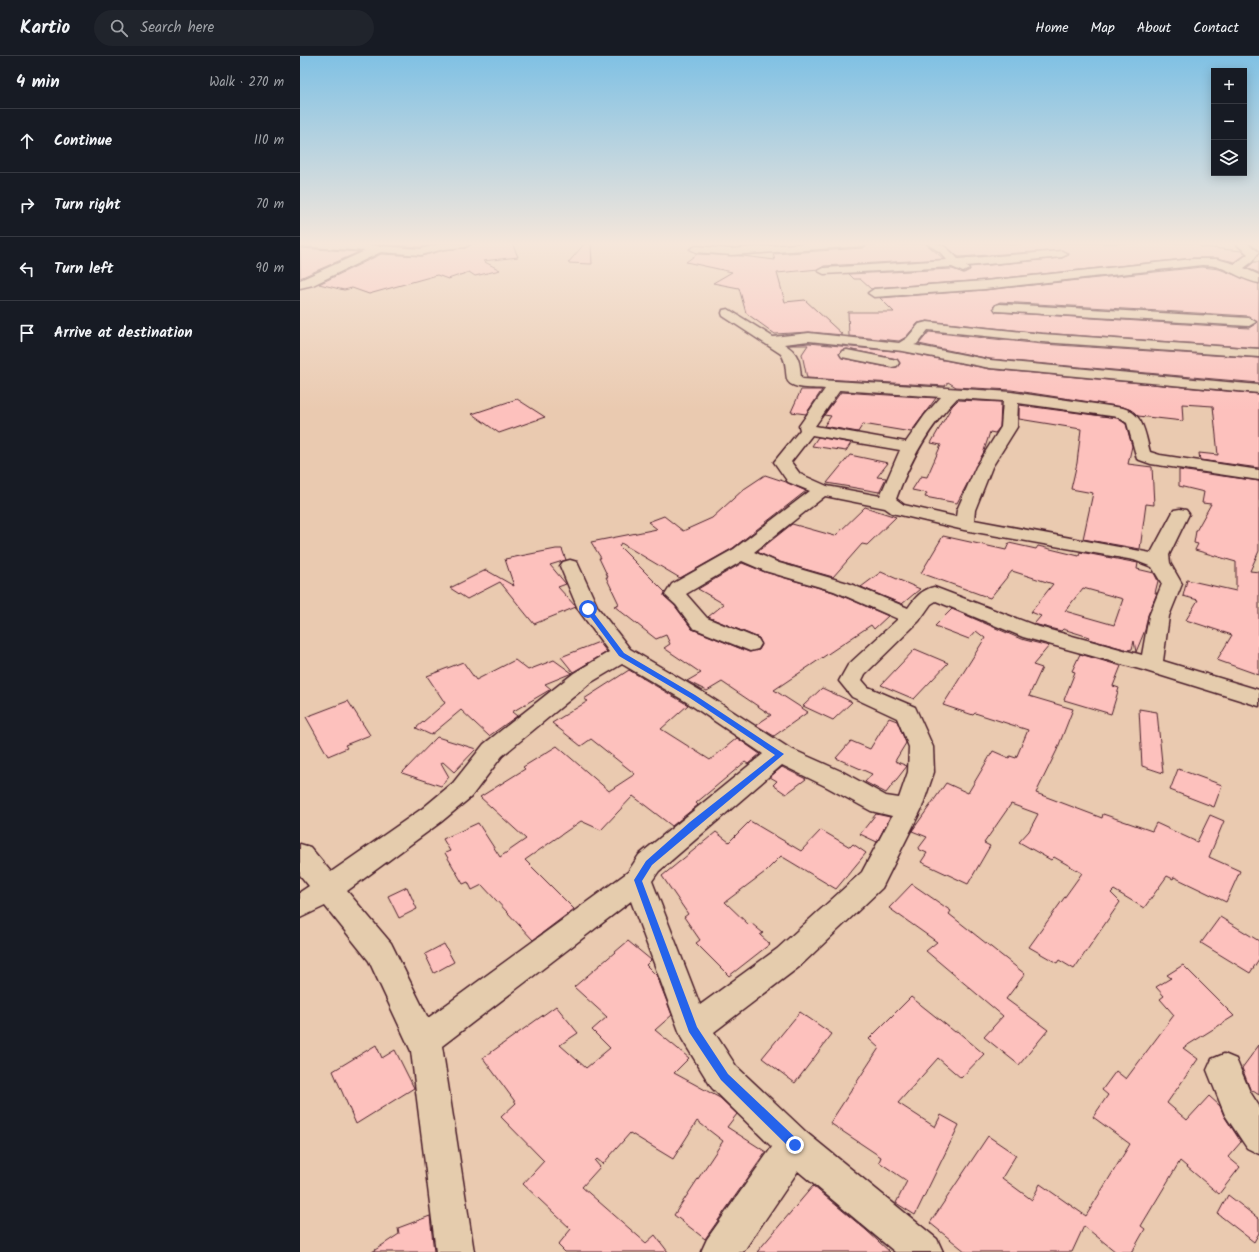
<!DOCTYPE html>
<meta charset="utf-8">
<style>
:root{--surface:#171b24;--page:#20242c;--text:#f1f3f6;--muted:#9ea1a6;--line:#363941}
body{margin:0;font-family:Kalam,sans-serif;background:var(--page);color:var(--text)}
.controls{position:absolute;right:12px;top:12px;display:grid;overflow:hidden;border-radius:0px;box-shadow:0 2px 10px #0003}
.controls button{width:36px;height:36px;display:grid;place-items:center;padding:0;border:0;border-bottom:1px solid var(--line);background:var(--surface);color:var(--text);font:20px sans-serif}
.stop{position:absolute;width:12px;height:12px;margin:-9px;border:3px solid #2563eb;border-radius:50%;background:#fff}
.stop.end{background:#2563eb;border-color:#fff;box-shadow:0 1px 4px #0008}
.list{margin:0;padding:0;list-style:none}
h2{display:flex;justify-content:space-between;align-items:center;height:52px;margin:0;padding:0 16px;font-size:17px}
h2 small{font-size:13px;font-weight:400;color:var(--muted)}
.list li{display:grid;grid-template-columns:26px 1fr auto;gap:12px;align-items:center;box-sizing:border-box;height:64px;padding:0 16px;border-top:1px solid var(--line)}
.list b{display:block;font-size:15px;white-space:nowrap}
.list em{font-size:13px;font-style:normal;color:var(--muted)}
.icon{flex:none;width:22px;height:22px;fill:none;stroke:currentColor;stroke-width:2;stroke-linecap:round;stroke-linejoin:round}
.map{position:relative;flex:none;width:959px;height:1196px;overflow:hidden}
header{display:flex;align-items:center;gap:24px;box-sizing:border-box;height:56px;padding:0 20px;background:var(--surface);border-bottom:1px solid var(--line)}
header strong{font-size:19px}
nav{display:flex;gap:22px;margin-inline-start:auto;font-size:14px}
.search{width:280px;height:36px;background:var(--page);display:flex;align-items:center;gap:10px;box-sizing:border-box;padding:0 14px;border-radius:22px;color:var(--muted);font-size:15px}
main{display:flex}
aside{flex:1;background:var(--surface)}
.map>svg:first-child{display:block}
</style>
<header>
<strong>Kartio</strong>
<div class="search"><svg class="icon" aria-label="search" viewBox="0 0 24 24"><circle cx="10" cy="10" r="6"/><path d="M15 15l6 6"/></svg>Search here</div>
<nav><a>Home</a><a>Map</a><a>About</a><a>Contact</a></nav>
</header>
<main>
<aside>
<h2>4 min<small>Walk · 270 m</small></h2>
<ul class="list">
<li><svg class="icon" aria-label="ahead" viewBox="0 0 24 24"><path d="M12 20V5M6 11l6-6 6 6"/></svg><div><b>Continue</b></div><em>110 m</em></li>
<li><svg class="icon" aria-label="right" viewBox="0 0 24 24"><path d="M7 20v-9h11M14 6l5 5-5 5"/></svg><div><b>Turn right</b></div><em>70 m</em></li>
<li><svg class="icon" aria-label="left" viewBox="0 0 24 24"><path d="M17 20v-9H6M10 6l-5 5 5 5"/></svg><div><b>Turn left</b></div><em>90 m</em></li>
<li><svg class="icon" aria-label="arrive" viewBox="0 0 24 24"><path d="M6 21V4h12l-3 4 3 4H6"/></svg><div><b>Arrive at destination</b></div></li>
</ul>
</aside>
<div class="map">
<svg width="959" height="1196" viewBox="0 0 959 1196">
<rect width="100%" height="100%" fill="#eacab0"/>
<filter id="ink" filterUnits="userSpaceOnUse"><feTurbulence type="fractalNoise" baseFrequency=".025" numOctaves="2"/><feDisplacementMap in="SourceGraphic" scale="8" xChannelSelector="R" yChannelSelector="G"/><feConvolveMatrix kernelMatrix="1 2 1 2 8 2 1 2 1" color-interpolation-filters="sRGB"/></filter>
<g filter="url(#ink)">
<!-- building -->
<g fill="#fdc1bd" stroke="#4a1f2b" fill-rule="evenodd">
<path d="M64 187H139L121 191Z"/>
<path d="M170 187H212L218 201 183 205 200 214 175 220 169 216 148 223 137 219 69 238 52 232 44 234 19 228 81 198 121 200 144 194 165 192 171 189Z"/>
<path d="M285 187H291L292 208 268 207Z"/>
<path d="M596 187 602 189 625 187 644 203 524 210 519 213 477 217 485 246 505 244 543 279 509 276 475 278 446 257 439 232 413 227 432 216 386 206 397 198 443 200 475 204 473 198 563 192 569 188 571 189Z"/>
<path d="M640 187H709V189L737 187H897L901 191 942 195 946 198 935 206 917 202H893L685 224 574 232 571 233 560 223H554L549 218 652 213 664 217 670 214 669 211 762 202 769 199 762 194 659 201Z"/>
<path d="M0 192H1L59 196 0 222Z"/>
<path d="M954 206H959V217L947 212Z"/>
<path d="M902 211 919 213 959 228V292L742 277 627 265 618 267 606 281 599 285 549 280 548 256H594L580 242 685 234ZM700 246 949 260 957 267 949 272 696 256 693 251 696 248Z"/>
<path d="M629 276 742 288 959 302V327L690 303 619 288Z"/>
<path d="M509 287 603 296 690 313 959 338V412L900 404 899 397 918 399 913 350 882 348 883 365 838 360 831 354 823 351 711 334 656 331 648 326 645 330 507 322 502 298 508 289H488ZM547 293 597 303 600 308 597 311 592 312 542 302 539 297 542 294Z"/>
<path d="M501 334H522L506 358 491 356Z"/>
<path d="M541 336 636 342 611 376 563 368 558 376 524 370 531 360 524 359Z"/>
<path d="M217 343 245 361 199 377 172 358Z"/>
<path d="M658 344 701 346 700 371 695 377 690 376 683 398 657 447 625 441 627 437 612 434 621 420 627 421 641 389 631 387 652 350Z"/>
<path d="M719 349 817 362 826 368 832 390 828 408 852 411 854 449 846 448 840 493 783 483 793 437 771 433 777 407 781 373 719 363Z"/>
<path d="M518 381 551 387 546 395 512 390Z"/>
<path d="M550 399 588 407 577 421 586 422 579 436 527 427Z"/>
<path d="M879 414 959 425V495L950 515 959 516V619L917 604 932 579 886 564 898 544 883 540 887 524 936 535V506L895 494 898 488 894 487 896 475 911 448 902 447 904 436 879 430Z"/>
<path d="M465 419 486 426 506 435 433 492 380 522 321 487 319 490 365 536 364 540 375 550 392 573 449 596 459 594 462 589 459 582 408 561 424 548 398 533 442 507 465 516 533 536 588 560 574 573 571 569 474 634 508 656 474 680 456 669 471 659 422 626 407 635 387 625 401 617 364 592 370 588 366 579 356 583 314 550 319 548 306 521H308L299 502H301L291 486 357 473 348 466 364 460 383 475 412 462 444 433Z"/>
<path d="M565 451 596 461 567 489 562 488 533 521 480 506 457 496 492 468 535 480Z"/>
<path d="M643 480 706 494 709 487 736 493 738 490 779 500 780 496 838 507 837 513 854 517 858 525 855 537H857L848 559 845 574 836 596 834 585 832 593 828 594 788 583 789 581 763 573 761 575 734 568 741 560 731 556 753 528 712 515 690 542 621 517ZM783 532 823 543 814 569 765 555Z"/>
<path d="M256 493H262L266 504 250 509 266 528 258 531 276 551 234 568 200 526 167 543 150 532 186 514 214 530 205 503Z"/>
<path d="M581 516 620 533 602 548 561 531Z"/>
<path d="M652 553 721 583 749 590 733 609 742 612 729 640 773 653 757 694 736 737 802 762 803 758 852 775 856 767 897 786 910 759 924 765 909 801 940 815 926 846 874 821 873 823 867 820 844 852 814 834 811 837 820 846 774 913 759 904 757 907 729 891 782 817 754 801 751 804 719 786 729 775 738 758 711 748 684 787 690 790 668 828 621 806 627 797 618 793 627 781 612 775 646 727 668 737 693 695 709 702 710 700 716 702 728 674 675 657 673 659 643 649 685 582 676 575 669 583 635 570Z"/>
<path d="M299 586 307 596 273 616 261 601Z"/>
<path d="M615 593 648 607 614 643 581 629Z"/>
<path d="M780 598 821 610 813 630 819 632 811 658 764 644 775 616 772 615Z"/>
<path d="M215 604 228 614 254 604 272 617 245 628 251 633 212 656 217 660 189 680 161 654 131 679 116 672 145 647 127 620 163 606 176 624Z"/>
<path d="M329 614 388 649 361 673 410 704 437 682 460 698 448 708 445 706 396 747 398 749 372 770 333 740 301 774 281 765 225 804 274 853 233 884 182 829 172 834 168 826 163 828 145 797 150 795 143 783 178 767 200 801 226 783 180 741 225 713 223 711 257 690 309 735 335 718 291 683 281 690 252 667 288 645 284 643Z"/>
<path d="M522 632 552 646 533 664 503 650Z"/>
<path d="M48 645 70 679 45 689 47 692 28 700 6 661Z"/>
<path d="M839 653 857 656 863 717 842 710Z"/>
<path d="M589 662 597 665 606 687 595 705 607 710 586 737 565 726 572 718 536 702 551 685 570 693Z"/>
<path d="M137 681 176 693 154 716 143 706 141 707 149 721 141 730 102 717Z"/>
<path d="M482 711 506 723 486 738 473 729 477 725 470 721Z"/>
<path d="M878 713 922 729 914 751 870 734Z"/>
<path d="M576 758 590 761 577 786 560 778Z"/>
<path d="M450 765 501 795 521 774 550 791 553 788 566 797 536 833 481 800 465 816 425 846 449 869 451 867 463 877 460 879 470 888 429 920 396 887 400 884 384 861 388 858 362 820 416 776 429 786Z"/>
<path d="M612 828 651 855 649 858 725 918 706 943 748 974 719 1009 684 981 703 960 626 895 637 886 589 852Z"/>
<path d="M107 831 117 853 99 862 88 840Z"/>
<path d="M920 861 959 885V903L950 917 901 887Z"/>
<path d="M328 885 351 904 346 909 357 920 372 959 355 974 389 1002 374 1017 420 1042 437 1058 427 1071 466 1096 405 1183 374 1159 423 1085 397 1065 373 1103 330 1077 303 1108 297 1103 295 1105 300 1111 282 1131 346 1187 355 1179 368 1196H265L258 1189 271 1173 223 1128 244 1105 201 1061 216 1047 183 1002 256 950 278 977 260 989 286 1012 310 992 292 974 307 961 274 931Z"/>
<path d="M144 888 154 906 134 917 125 898Z"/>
<path d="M883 909 934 960 883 992 898 1003 867 1047 887 1064 909 1040 920 1050 924 1060 941 1086 928 1101 940 1111 919 1138 880 1105 841 1170 845 1173 832 1196H816L784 1170 772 1196H666L630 1167 688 1080 716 1099 702 1122 732 1144 740 1128 786 1160 830 1088 793 1061 808 1039 802 1034 816 1015 826 1023 874 959 860 943 864 940 856 931 871 922 867 919Z"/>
<path d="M611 941 655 976 657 975 684 998 661 1022 638 1002 598 1047 635 1071 641 1059 659 1069 615 1159 596 1147 607 1125 579 1106 581 1101 530 1067 579 992 569 983Z"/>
<path d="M500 956 532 978 495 1027 462 1002Z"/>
<path d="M76 989 82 1002 95 994 114 1032 56 1068 33 1015Z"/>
<path d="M959 989V1039L950 1033 942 1012Z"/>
<path d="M513 1130 566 1174 590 1196H457Z"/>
<path d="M928 1139 959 1163V1177L954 1186 918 1158Z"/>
<path d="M130 1160 134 1196H72L99 1178 98 1172Z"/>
</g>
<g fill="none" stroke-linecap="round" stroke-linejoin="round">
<defs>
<g id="street">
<path d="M0 187H39L121 193 143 187 170 188 165 191 144 193 121 199 81 196 13 229 0 232V224L65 195 0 190Z"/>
<path d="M508 187H568L563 190 431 199 396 196 390 193 396 190 431 193Z"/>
<path d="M626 187C641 185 648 192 658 203L762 195 768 198 762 201 666 210 669 213 663 216 652 211 524 218 518 215 524 212 647 204 640 196Z"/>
<path d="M935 187H947L959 196 952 206 944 212 959 219V227C936 223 929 209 902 209L685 233 574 241 568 237 574 233 685 225 893 203H917L935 208 948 198Z"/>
<path d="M700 248 949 262 956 266 949 270 696 255 694 252 696 249Z"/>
<path d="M428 253 473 281 509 277 599 287 607 282 619 268 627 266 742 278 959 293V301L742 286 628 274 617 288 614 289 690 304 959 329V337L690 312 603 295 509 285 484 288C499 297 500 306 501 322L503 323 711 336 823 352C844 358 845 378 850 396L860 399 959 414V424L851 408 837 403 827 367 818 361 718 347 717 371 692 411 675 454 674 464 851 497 874 454 880 453 886 454 889 458 869 499 870 507 882 528 869 560 863 605 959 634V650L843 614 723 581 636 545 631 548 619 565 565 618 562 624 568 631 615 651 633 691 634 716 621 754 582 832 499 911 414 976 436 1010 507 1077 637 1183 643 1196H595L498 1115 443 1196H401L407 1183 472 1091 412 1032 382 983 331 845 142 990 174 1196H136L111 995 69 905 25 850 0 862V836L9 830 0 819V788L10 791 31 816 123 752 153 727 184 688 274 617 309 596 278 553 260 510 263 506 270 504 277 506 298 552 330 593 401 635 489 692 543 716 586 740 599 742 608 716 609 691 597 662 552 641 539 625 548 609 598 563 534 535 465 515 442 505 386 538 407 562 458 583 461 588 458 593 450 595 393 572 376 549 365 539 372 528 434 493 510 435 488 426 474 406 500 374 499 370 525 333C516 332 489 334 487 323 485 313 487 307 481 298L423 260 422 257 423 254ZM540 334 641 341 625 359 606 386 515 370ZM657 342 703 345 701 371 676 411 657 454 656 461 604 449 596 443C610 405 628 372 657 342ZM512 379 600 394 580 440 527 430 500 418 491 406ZM525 440 585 452 592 457 664 474 834 504 852 511 862 528 849 560 842 599 739 571 634 531C621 534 615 542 608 552L548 527 479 507 454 496ZM322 608 385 645 463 698 339 799 328 816 128 962 91 887 47 835 141 766 171 741 202 700 290 627ZM482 709 525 730 571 755 592 760 562 816 477 893 400 949 352 825 359 815Z"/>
<path d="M547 294 597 304 599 307 597 310 592 311 542 301 540 298 542 295Z"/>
<path d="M924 998 936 1003 950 1036 959 1050V1098L947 1092 925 1059 907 1014 912 1003Z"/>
</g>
</defs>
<!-- street casing -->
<use href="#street" stroke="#4a1f2b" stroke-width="3"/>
<!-- street -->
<use href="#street" fill="#e5ccad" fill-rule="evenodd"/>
</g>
</g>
<!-- sky -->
<linearGradient id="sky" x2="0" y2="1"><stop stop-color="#80c1e4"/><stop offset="0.53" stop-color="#f6e7db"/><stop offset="1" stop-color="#f6e7db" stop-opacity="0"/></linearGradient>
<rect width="959" height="354" fill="url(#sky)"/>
<!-- route -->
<path fill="#2563eb" d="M286 552H290L324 597 395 639 484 698 352 809 342 825 397 971 428 1018 499 1085 500 1089 499 1093 495 1094 491 1093 421 1024 389 976 334 824 346 805 390 766 475 699 390 642 319 600 286 555Z"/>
</svg>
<div class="controls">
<button>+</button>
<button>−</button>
<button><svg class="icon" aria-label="layers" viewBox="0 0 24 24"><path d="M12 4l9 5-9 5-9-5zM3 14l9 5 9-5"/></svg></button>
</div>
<div class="stop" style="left:288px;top:553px"></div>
<div class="stop end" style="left:495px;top:1089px"></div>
</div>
</main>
